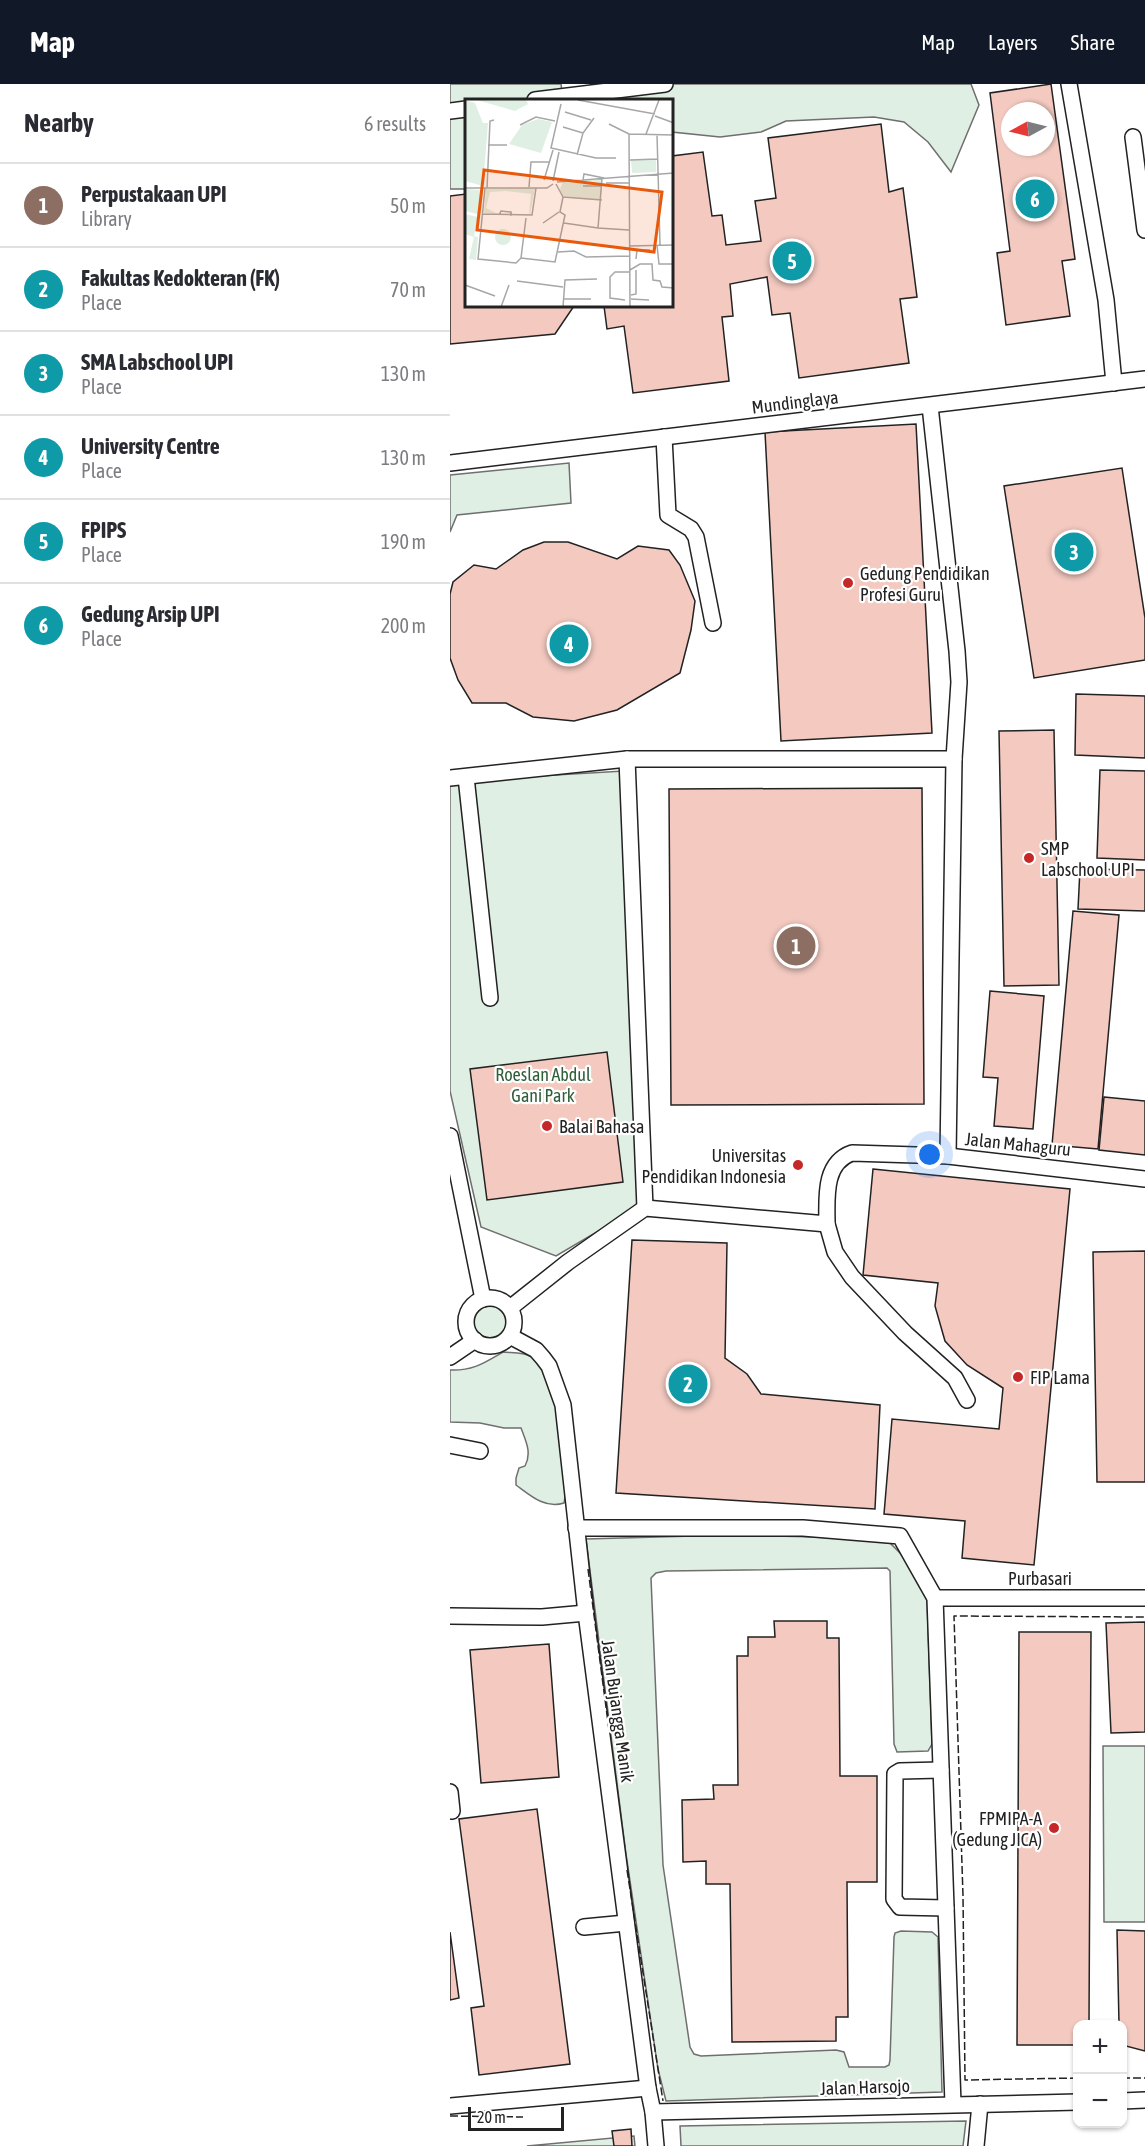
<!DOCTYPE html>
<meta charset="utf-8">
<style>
:root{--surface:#fff;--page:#f2f2f3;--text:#2b2b33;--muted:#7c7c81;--line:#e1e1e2;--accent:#111827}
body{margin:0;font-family:"Asap Condensed",sans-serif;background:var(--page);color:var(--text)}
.controls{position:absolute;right:18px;bottom:18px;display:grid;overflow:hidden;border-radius:12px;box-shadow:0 2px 4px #0004}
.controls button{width:54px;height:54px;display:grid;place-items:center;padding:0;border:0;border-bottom:2px solid var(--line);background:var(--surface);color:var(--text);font:30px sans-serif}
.compass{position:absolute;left:551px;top:18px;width:54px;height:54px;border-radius:50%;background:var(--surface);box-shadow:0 2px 4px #0004;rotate:263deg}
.scale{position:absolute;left:18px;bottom:15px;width:96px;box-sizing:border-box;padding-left:6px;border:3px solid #222;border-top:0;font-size:16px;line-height:21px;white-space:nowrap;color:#222;-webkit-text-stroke:4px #fff;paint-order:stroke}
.you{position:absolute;left:480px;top:1071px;width:21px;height:21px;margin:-15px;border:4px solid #fff;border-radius:50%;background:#1a73e8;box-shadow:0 0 0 9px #1a73e833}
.badge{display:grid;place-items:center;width:39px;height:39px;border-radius:50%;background:var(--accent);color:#fff;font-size:20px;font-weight:700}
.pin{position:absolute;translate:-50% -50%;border:3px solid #fff;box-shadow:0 2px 6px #0006}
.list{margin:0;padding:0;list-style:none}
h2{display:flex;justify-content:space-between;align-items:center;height:78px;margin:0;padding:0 24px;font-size:26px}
h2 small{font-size:20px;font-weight:400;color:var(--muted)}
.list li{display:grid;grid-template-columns:39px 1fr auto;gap:18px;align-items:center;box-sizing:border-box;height:84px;padding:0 24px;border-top:2px solid var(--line)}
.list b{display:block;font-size:22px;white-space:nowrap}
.list p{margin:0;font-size:20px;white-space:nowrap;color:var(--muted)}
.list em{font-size:20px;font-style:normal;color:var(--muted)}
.map{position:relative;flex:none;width:695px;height:2062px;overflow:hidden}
header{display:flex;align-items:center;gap:36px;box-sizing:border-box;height:84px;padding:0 30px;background:var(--accent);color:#fff}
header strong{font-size:28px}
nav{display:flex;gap:33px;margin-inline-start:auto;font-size:21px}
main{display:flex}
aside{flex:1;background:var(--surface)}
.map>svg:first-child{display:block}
</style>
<header>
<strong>Map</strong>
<nav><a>Map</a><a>Layers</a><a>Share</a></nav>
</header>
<main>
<aside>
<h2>Nearby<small>6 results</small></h2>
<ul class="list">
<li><span class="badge" style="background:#8d6e63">1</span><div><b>Perpustakaan UPI</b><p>Library</p></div><em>50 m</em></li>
<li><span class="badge" style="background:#0f9aa8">2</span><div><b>Fakultas Kedokteran (FK)</b><p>Place</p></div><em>70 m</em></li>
<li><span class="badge" style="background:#0f9aa8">3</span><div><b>SMA Labschool UPI</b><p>Place</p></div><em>130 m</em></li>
<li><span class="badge" style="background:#0f9aa8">4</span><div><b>University Centre</b><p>Place</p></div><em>130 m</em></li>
<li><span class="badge" style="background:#0f9aa8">5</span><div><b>FPIPS</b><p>Place</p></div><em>190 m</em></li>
<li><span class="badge" style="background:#0f9aa8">6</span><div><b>Gedung Arsip UPI</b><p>Place</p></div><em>200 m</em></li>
</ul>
</aside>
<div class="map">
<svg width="695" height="2062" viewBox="0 0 695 2062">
<rect width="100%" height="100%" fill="#fff"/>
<!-- green -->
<g fill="#e0efe3" stroke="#6f6f6f" stroke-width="1.5">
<path d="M0 0H111L113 16H16V105H0Z"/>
<path d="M140 0H521L529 21 501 88 478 58 454 38 424 33 336 37 311 48 270 53 222 48V16H154Z"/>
<path d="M119 379 121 419 7 431 0 448V391Z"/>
<path d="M174 687 191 1122 106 1172 31 1143 0 1007V697Z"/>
<circle cx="40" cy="1238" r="20"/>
<path d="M53 1268C61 1269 73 1268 80 1272 110 1286 113 1377 116 1407L114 1419C95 1425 81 1412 66 1401V1394L69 1384 75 1382C82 1369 76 1357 71 1344H54L30 1339 0 1338V1286C23 1287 34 1279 53 1268Z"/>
<path d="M280 1451 367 1453 424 1457 440 1459 452 1471 477 1515 482 1660 478 1667 447 1668 444 1660 440 1487 437 1484 216 1487 206 1489 201 1494 213 1781 240 1963 244 1970 251 1972 386 1966 394 1968 399 1983H435L439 1981 440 1976 444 1853 445 1849 451 1847 482 1848 488 1853 492 2008 216 2017 208 1985 176 1770 136 1455Z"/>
<path d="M653 1662H695V1838H654Z"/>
<path d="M516 2037 513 2062H231L230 2042Z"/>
<path d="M184 2052 185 2062H77Z"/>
</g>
<!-- building -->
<g fill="#f3c9c0" stroke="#222" stroke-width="1.5" fill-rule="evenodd">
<path d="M601 0 625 175 612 177 620 232 556 241 547 169 560 167 540 9ZM560 27H596V63H560Z"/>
<path d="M431 40 439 108 453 104 467 213 450 215 459 279 349 294 340 229 322 231 317 193 280 200 283 232 272 233 279 297 183 309 174 242 157 245 154 222H222V72L253 68 262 132 272 131 276 161 311 157 305 117 326 114 318 54Z"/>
<path d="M16 110V222H124L105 250 0 260V112Z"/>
<path d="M466 340 482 649 331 657 315 348Z"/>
<path d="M672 384 695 534V576L584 594 554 402Z"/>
<path d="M94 458H118L167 475 188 462 219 466 230 481 245 517 241 546 230 589 167 626 124 637 83 633 56 619H22L8 596 0 574V510L3 498 24 481 46 485 73 466Z"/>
<path d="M626 610 695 612V674L625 671Z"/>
<path d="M604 646 609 901 554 902 549 647Z"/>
<path d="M650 686 695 687V776L647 774Z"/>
<path d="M472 704 474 1020 221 1021 219 705Z"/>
<path d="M630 785 695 786V827L628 825Z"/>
<path d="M623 827 669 831 648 1065 602 1061Z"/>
<path d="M540 907 594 912 583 1045 544 1042 548 994 533 993Z"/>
<path d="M157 968 173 1098 37 1116 20 985Z"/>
<path d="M654 1013 695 1017V1071L649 1066Z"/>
<path d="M423 1085 620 1105 584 1481 512 1474 515 1437 434 1430 442 1335 549 1345 553 1304 517 1281 495 1257 485 1222 488 1199 413 1191Z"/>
<path d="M182 1156 277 1159 275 1274 297 1290 311 1310 430 1321 425 1425 166 1409Z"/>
<path d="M695 1167V1398H647L643 1168Z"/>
<path d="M324 1537H377V1554H389L390 1692H427V1798H397L398 1933H386V1957L282 1958 280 1800H256V1777L233 1778 232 1716 264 1715 263 1701H288L287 1572H298V1553H325Z"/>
<path d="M695 1538V1648L661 1649 656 1539Z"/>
<path d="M569 1548H641L639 1940H628V1961H567Z"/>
<path d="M99 1560 109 1693 31 1699 20 1566Z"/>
<path d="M87 1725 120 1980 29 1991 21 1924 34 1922 9 1735Z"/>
<path d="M667 1846 695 1847V1967L672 1961V1940H669Z"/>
<path d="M0 1848 9 1914 0 1916Z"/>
<path d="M181 2045 182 2062H164L162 2047Z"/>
</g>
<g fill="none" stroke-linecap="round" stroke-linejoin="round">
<defs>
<g id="service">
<path d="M619 0 656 216 664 299"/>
<path d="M85 16 215 0"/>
<path d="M0 27 16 25"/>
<path d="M683 53 695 146"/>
<path d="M214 353 218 431 241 445 246 453 263 539"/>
<path d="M0 379 695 295"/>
<path d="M177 675 195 1124"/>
<path d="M16 693 40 914"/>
<path d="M0 694 177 675H504L509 598 507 567 480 322"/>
<path d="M0 1052 33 1215"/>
<path d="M498 1072 504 675"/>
<path d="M377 1140 385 1168 402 1193 455 1249 505 1294 517 1316"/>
<circle cx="40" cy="1238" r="24"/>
<path d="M60 1224 118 1178 195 1124 377 1140C377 1115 373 1079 402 1069L498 1072 695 1095"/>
<path d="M60 1252 86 1266 93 1274 99 1282 113 1321 136 1529 198 2004 203 2028 206 2062"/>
<path d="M0 1273 25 1256"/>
<path d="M0 1361 30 1367"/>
<path d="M126 1444H353L450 1452 485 1514 503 2020"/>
<path d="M485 1514H695"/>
<path d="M0 1532 92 1533 136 1529"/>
<path d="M491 1686 450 1687 445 1690 444 1815 450 1823 496 1824"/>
<path d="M0 1708 2 1727"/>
<path d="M134 1843 176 1839"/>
<path d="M672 2017 695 2016"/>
<path d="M0 2022 198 2004"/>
<path d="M203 2028 628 2018"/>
<path d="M526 2062 530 2020"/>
</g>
</defs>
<!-- service casing -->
<use href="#service" stroke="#222" stroke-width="18"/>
<!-- service -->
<use href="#service" stroke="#fff" stroke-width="15"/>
<!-- fence -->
<g stroke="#222" stroke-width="1.5" stroke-dasharray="8 3" stroke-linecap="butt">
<path d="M138 1485 159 1646"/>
<path d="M177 1786 213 2017"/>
<path d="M628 1994 515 1996 513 1812 504 1532 695 1533"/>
<path d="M672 1994H695"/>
<path d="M0 2032 73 2033"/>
</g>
</g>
<!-- markers -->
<g fill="#c62828" stroke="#fff" stroke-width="2">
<circle cx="398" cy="499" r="6"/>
<circle cx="579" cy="774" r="6"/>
<circle cx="97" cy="1042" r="6"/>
<circle cx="348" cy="1081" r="6"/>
<circle cx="568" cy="1293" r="6"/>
<circle cx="604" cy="1744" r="6"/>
</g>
<g text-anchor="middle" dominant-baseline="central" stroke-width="4.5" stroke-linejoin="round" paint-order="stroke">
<!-- street labels -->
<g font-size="18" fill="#222" stroke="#fff">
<text transform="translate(345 318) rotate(-7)">Mundinglaya</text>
<text transform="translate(568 1060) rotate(6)">Jalan Mahaguru</text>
<text x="590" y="1494">Purbasari</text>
<text transform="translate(168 1627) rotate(82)">Jalan Bujangga Manik</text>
<text transform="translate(415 2003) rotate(-2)">Jalan Harsojo</text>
</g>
<!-- poi labels -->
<g font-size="18" fill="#222" stroke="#fff" text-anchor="start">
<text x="410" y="489">Gedung Pendidikan<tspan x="410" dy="21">Profesi Guru</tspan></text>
<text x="591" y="764">SMP<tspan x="591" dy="21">Labschool UPI</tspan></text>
<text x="109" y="1042">Balai Bahasa</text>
<text x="336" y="1071" text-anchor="end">Universitas<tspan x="336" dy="21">Pendidikan Indonesia</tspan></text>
<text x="580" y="1293">FIP Lama</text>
<text x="592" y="1734" text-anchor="end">FPMIPA-A<tspan x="592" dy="21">(Gedung JICA)</tspan></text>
</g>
<!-- park labels -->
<g font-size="18" fill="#2f5e38" stroke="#fff">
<text x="93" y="990">Roeslan Abdul<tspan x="93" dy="21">Gani Park</tspan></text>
</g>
</g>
<!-- overview -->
<g transform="translate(15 15)">
<rect width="208" height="208" fill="#fff"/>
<path d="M0 1 10 4 18 24H23L18 87 0 82ZM12 1H61L63 5 50 12ZM73 20 87 23 76 54 44 45 57 26ZM166 61H191V73L167 74ZM137 80 136 101 98 97 95 90 98 83ZM70 89 65 116H48L64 115 66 95 41 92 25 93 21 109 33 115 19 114 21 90ZM0 90 18 91 16 116 0 112ZM0 115 13 118 9 137 13 138 11 161 4 160 9 138 0 135ZM30 138a8 8 0 1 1 16 0a8 8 0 1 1-16 0Z" fill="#e0efe3"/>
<path fill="none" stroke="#a7a7a7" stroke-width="1.5" d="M113 1 190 15M96 5 86 49 131 59H151M100 13 126 21M190 17 209 24M144 25 164 35M55 26 71 18 90 22M98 28 118 34M181 35 194 1M192 35 195 146M23 46H42M112 56 118 34 129 19M165 61 193 60M137 79 133 129 164 131M79 81 88 51M118 81 119 75 139 79M88 82 94 53M92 83 209 74M141 84H164M118 87H137M64 88 66 63H85M0 89H82L88 85M20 89 13 160 51 164 56 159M22 89 25 22 29 21M98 98 137 101M17 115 67 116 71 89M34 116 36 112 46 113V117M78 124 94 113M99 124 133 129M192 146 194 165H209M164 147 209 146M93 153 109 152 121 158 164 157M56 159 90 163 100 116 95 113 98 98 91 85M56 159 61 119M171 160 172 151H185M165 171 175 165H187L188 181 195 182 197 188 209 189M52 182 98 188M0 186 30 197M166 196 171 195V171M98 200H126M166 200 184 201M160 201 145 199V178L150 173H165M36 208 44 186M98 208 100 181 132 180M165 208 164 35 209 36"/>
<path fill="#e8590c" fill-opacity="0.15" stroke="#e8590c" stroke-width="3" d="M19 71 197 93 189 153 12 131Z"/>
<rect width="208" height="208" fill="none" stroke="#222" stroke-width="3"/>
</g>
</svg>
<div class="controls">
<button>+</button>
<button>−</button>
</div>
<svg class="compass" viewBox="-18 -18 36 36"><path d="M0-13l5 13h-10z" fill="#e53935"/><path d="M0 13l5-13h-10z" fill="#7c7c81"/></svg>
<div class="scale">20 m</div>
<div class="you"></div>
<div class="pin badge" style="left:346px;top:862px;background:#8d6e63">1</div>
<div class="pin badge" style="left:238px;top:1300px;background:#0f9aa8">2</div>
<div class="pin badge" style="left:624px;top:468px;background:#0f9aa8">3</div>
<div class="pin badge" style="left:119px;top:560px;background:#0f9aa8">4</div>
<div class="pin badge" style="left:342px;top:177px;background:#0f9aa8">5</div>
<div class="pin badge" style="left:585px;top:115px;background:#0f9aa8">6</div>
</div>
</main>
